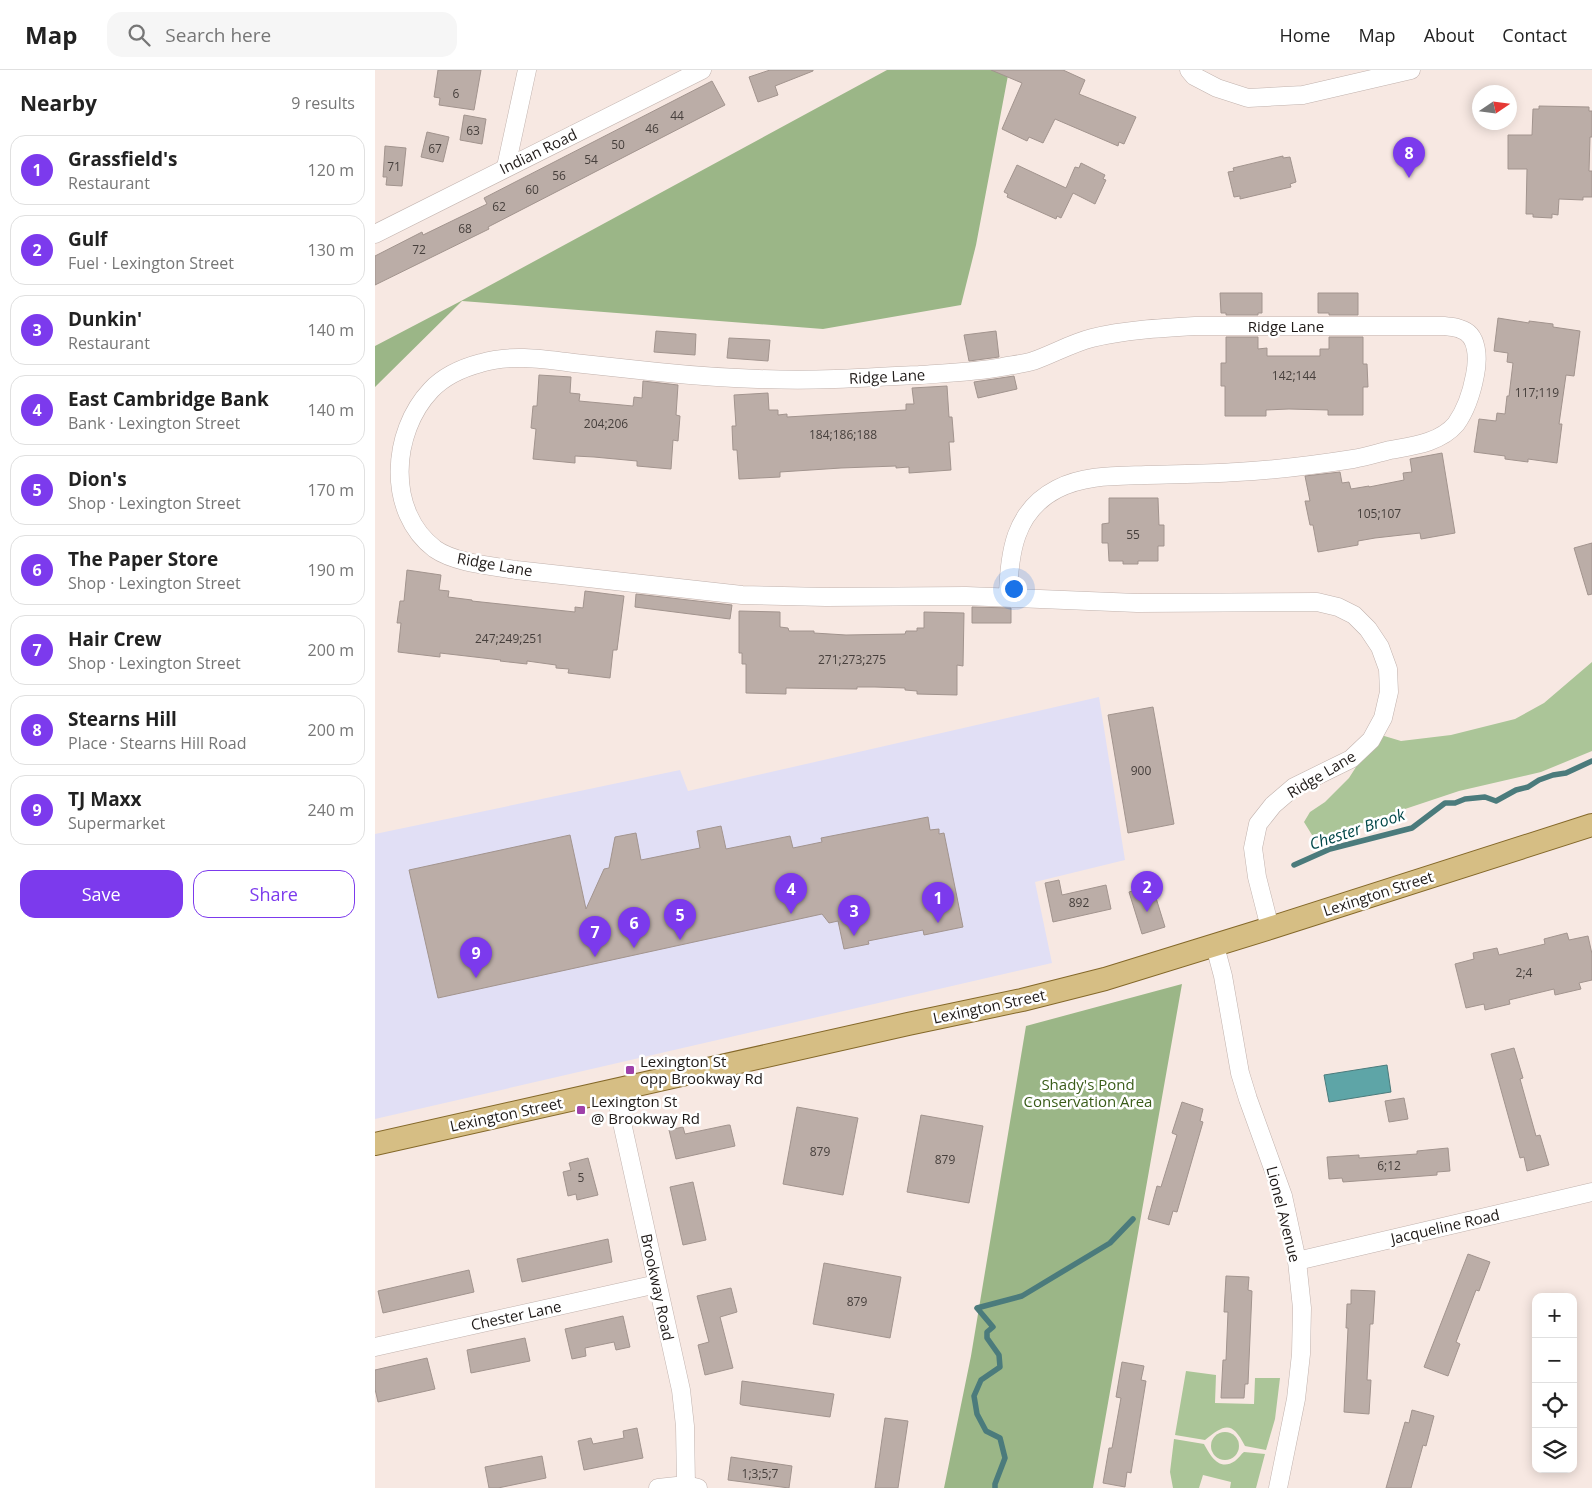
<!DOCTYPE html>
<meta charset="utf-8">
<style>
:root{--surface:#fff;--page:#f6f6f6;--text:#222;--muted:#767676;--line:#e0e0e0;--accent:#7c3aed}
body{margin:0;font-family:"Open Sans",sans-serif;background:var(--page);color:var(--text)}
.controls{position:absolute;right:15px;bottom:15px;display:grid;overflow:hidden;border-radius:10px;box-shadow:0 2px 12px #0003}
.controls button{width:45px;height:45px;display:grid;place-items:center;padding:0;border:0;border-bottom:1px solid var(--line);background:var(--surface);color:var(--text);font:25px sans-serif}
.compass{position:absolute;left:1097px;top:15px;width:45px;height:45px;border-radius:50%;background:var(--surface);box-shadow:0 2px 12px #0003;rotate:77deg}
.you{position:absolute;left:638px;top:518px;width:18px;height:18px;margin:-12px;border:4px solid #fff;border-radius:50%;background:#1a73e8;box-shadow:0 0 0 8px #1a73e833}
.badge{display:grid;place-items:center;width:32px;height:32px;border-radius:50%;background:var(--accent);color:#fff;font-size:16px;font-weight:700}
.pin{position:absolute;translate:-50% -41px;filter:drop-shadow(0 1px 2px #0008)}
.pin::after{content:'';position:absolute;top:26px;width:18px;height:15px;background:inherit;clip-path:polygon(0 0,100% 0,50% 100%)}
.list{margin:0;padding:0;list-style:none}
h2{display:flex;justify-content:space-between;align-items:center;height:65px;margin:0;padding:0 20px;font-size:21px}
h2 small{font-size:16px;font-weight:400;color:var(--muted)}
.list li{display:grid;grid-template-columns:32px 1fr auto;gap:15px;align-items:center;box-sizing:border-box;height:70px;margin:0 10px 10px;padding:0 10px;border:1px solid var(--line);border-radius:15px}
.list b{display:block;font-size:19px;white-space:nowrap}
.list p{margin:0;font-size:16px;white-space:nowrap;color:var(--muted)}
.list em{font-size:16px;font-style:normal;color:var(--muted)}
.actions{display:flex;gap:10px;padding:15px 20px}
.actions a{flex:1;padding:11px 0;border:1px solid var(--accent);border-radius:15px;text-align:center;font-size:18px;color:var(--accent)}
.actions .main{background:var(--accent);color:#fff}
.icon{flex:none;width:28px;height:28px;fill:none;stroke:currentColor;stroke-width:2;stroke-linecap:round;stroke-linejoin:round}
.map{position:relative;flex:none;width:1217px;height:1418px;overflow:hidden}
header{display:flex;align-items:center;gap:30px;box-sizing:border-box;height:70px;padding:0 25px;background:var(--surface);border-bottom:1px solid var(--line)}
header strong{font-size:24px}
nav{display:flex;gap:28px;margin-inline-start:auto;font-size:18px}
.search{width:350px;height:45px;background:var(--page);display:flex;align-items:center;gap:12px;box-sizing:border-box;padding:0 18px;border-radius:15px;color:var(--muted);font-size:19px}
main{display:flex}
aside{flex:1;background:var(--surface)}
.map>svg:first-child{display:block}
</style>
<header>
<strong>Map</strong>
<div class="search"><svg class="icon" aria-label="search" viewBox="0 0 24 24"><circle cx="10" cy="10" r="6"/><path d="M15 15l6 6"/></svg>Search here</div>
<nav><a>Home</a><a>Map</a><a>About</a><a>Contact</a></nav>
</header>
<main>
<aside>
<h2>Nearby<small>9 results</small></h2>
<ul class="list">
<li><span class="badge">1</span><div><b>Grassfield's</b><p>Restaurant</p></div><em>120 m</em></li>
<li><span class="badge">2</span><div><b>Gulf</b><p>Fuel · Lexington Street</p></div><em>130 m</em></li>
<li><span class="badge">3</span><div><b>Dunkin'</b><p>Restaurant</p></div><em>140 m</em></li>
<li><span class="badge">4</span><div><b>East Cambridge Bank</b><p>Bank · Lexington Street</p></div><em>140 m</em></li>
<li><span class="badge">5</span><div><b>Dion's</b><p>Shop · Lexington Street</p></div><em>170 m</em></li>
<li><span class="badge">6</span><div><b>The Paper Store</b><p>Shop · Lexington Street</p></div><em>190 m</em></li>
<li><span class="badge">7</span><div><b>Hair Crew</b><p>Shop · Lexington Street</p></div><em>200 m</em></li>
<li><span class="badge">8</span><div><b>Stearns Hill</b><p>Place · Stearns Hill Road</p></div><em>200 m</em></li>
<li><span class="badge">9</span><div><b>TJ Maxx</b><p>Supermarket</p></div><em>240 m</em></li>
</ul>
<div class="actions"><a class="main">Save</a><a>Share</a></div>
</aside>
<div class="map">
<svg width="1217" height="1418" viewBox="0 0 1217 1418">
<rect width="100%" height="100%" fill="#f7e8e2"/>
<!-- commercial -->
<path fill="#e1dff5" d="M724 627 750 790 660 812 677 893 0 1049V764L305 700 313 721Z"/>
<!-- green -->
<g fill="#abc598">
<path d="M1217 592V681L1166 702 1084 721 946 767 937 765 929 752 935 742 950 732 974 708 995 675 1006 665 1026 671 1076 665 1140 649 1169 633Z"/>
<path d="M811 1301 841 1305 840 1333 879 1334 880 1308H905L900 1349 891 1380 870 1376C857 1351 850 1354 830 1370L800 1365Z"/>
<circle cx="850" cy="1376" r="14"/>
<path d="M799 1369 829 1374C835 1385 844 1402 860 1391 864 1388 866 1384 869 1382L890 1384 881 1418H855L856 1412 828 1405 824 1418H798L795 1402Z"/>
</g>
<!-- forest -->
<g fill="#9bb687">
<path d="M512 0H634L601 175 586 235 448 259 87 231 0 317V276L86 231Z"/>
<path d="M807 914 718 1418H569L596 1286 651 956Z"/>
</g>
<!-- water -->
<path fill="#5ea5a7" stroke="#4b7b7c" d="M1012 995 1016 1022 954 1032 949 1005Z"/>
<g fill="none" stroke-linecap="round" stroke-linejoin="round">
<!-- stream -->
<g stroke="#4b7b7c" stroke-width="5.5">
<path d="M919 795 955 779 1037 758 1070 733H1080L1090 729 1110 727 1121 731 1141 720 1153 717 1164 710 1178 705 1191 703 1217 691"/>
<path d="M620 1418V1414L630 1388 625 1368 611 1361 602 1344 599 1326 606 1310 625 1297 624 1285 612 1268V1262L618 1257 602 1238 647 1226 735 1173 758 1149"/>
</g>
</g>
<!-- building -->
<g fill="#bbada7" stroke="#a2948e">
<path d="M63 0H106L99 40 64 35 65 28 59 27Z"/>
<path d="M395 0H438V1L400 16 403 25 383 32 374 7Z"/>
<path d="M616 0H688L710 10 704 24 761 47 749 74 744 72 743 76 680 49 668 73 654 67 652 71 627 59 647 13Z"/>
<path d="M337 11 350 35 113 157 114 159 0 215V186L47 162 48 165 112 134 109 128Z"/>
<path d="M1164 36 1214 37V41H1217V67H1215L1214 101H1217V127H1208V130L1184 129 1183 145 1177 144V148L1158 147V144H1151L1152 99H1133V65H1157L1158 39H1164Z"/>
<path d="M89 45 111 49 107 74 85 70Z"/>
<path d="M52 62 74 67 68 92 46 87Z"/>
<path d="M10 76 31 78 27 116 11 115 12 107H8Z"/>
<path d="M908 86V88L915 87 921 112 915 114 916 117 865 129V126L859 127 853 102 859 101 858 98Z"/>
<path d="M706 93 730 105 728 109 731 110 720 134 698 123 686 148 682 146 681 149 632 127 633 124 629 122 642 95 691 118 700 97 704 98Z"/>
<path d="M845 223H887V243H883V245H851V243H846Z"/>
<path d="M943 223H983V245H954V243H943Z"/>
<path d="M1123 248 1154 253V251L1178 254V257L1205 261 1199 306 1191 305 1184 354H1187L1182 393 1153 389V392L1130 389V386L1099 382 1104 349 1121 351 1122 343 1130 344 1132 326H1134L1138 293 1132 292 1133 283 1119 281Z"/>
<path d="M281 261 321 264 320 285 279 282Z"/>
<path d="M621 261 624 287 594 291 589 265Z"/>
<path d="M851 267H883V279L892 278V286H945V279H954V267H988V294H992L993 317H988V345H953V340L914 339 891 340V346H850V316H846V293H851Z"/>
<path d="M354 268 395 270 393 291 352 288Z"/>
<path d="M164 305 196 307 195 323 205 324 204 331 258 336 259 327 267 328 268 311 303 315 301 345 305 346 303 371 298 370 296 399 262 396V391L219 387 200 386V393L158 389 161 359 156 358 158 336H162Z"/>
<path d="M639 306 642 319 603 328 599 312Z"/>
<path d="M572 316 574 347H577L579 372H574L576 400 534 403V397L521 398V396L466 398 405 402V407L364 409 362 380H358L357 356H361L359 325 393 323 394 340H403V345L412 344V347L531 340V334H539L537 318Z"/>
<path d="M1067 383 1080 463 1046 469 1045 463 1000 468 983 471V475L943 482 938 455H935L930 431H935L930 406 965 402 967 413 974 412 976 419 994 416V417L1029 410 1028 403 1037 402 1035 389Z"/>
<path d="M734 428H783L784 455H789V476H783V491H763V494H748V491H734L733 473H727V454L734 453Z"/>
<path d="M1217 473V524L1213 525 1199 478Z"/>
<path d="M32 500 66 505 64 520 74 521 73 527 97 530V531L200 542V537L208 538 210 521 249 526 242 580H238L235 608 193 603 194 599 181 598V595L152 591V594L125 591 126 590 65 583V587L23 582 26 553H22L25 531H29Z"/>
<path d="M261 524 357 535 355 549 260 537Z"/>
<path d="M597 537 636 538V553H597Z"/>
<path d="M364 541 405 542V557L413 558 414 561H439V563L471 565 530 564 531 561H542V558H549V542L589 543 588 596 582 595V625L542 624V621L530 620V618L500 617H482V619L411 618V624L371 623V594H367V583H364Z"/>
<path d="M778 637 799 754 753 763 733 645Z"/>
<path d="M553 747 555 760 564 759V764L569 763 588 857 549 865 548 860 493 871 494 874 469 879 463 851 454 853 447 844 63 928 34 800 195 765 211 839 229 799 234 798 240 767 261 763 266 790 325 778 322 761 346 756 351 779 415 766 418 778 447 772 446 768Z"/>
<path d="M684 810 687 825 731 815 736 839 678 852 670 813Z"/>
<path d="M777 815 790 857 767 864 754 822Z"/>
<path d="M1192 863 1194 870 1213 866 1217 884V910L1204 913 1206 919 1180 925 1179 919 1134 930 1135 934 1110 940 1109 934 1091 938 1080 894 1099 889 1098 883 1122 878 1124 885 1170 874 1169 869Z"/>
<path d="M1139 978 1148 1008 1145 1009 1161 1066 1165 1065 1174 1095 1152 1101 1149 1087 1145 1088 1116 984Z"/>
<path d="M1029 1028 1033 1049 1014 1052 1010 1031Z"/>
<path d="M807 1032 828 1039 825 1051 828 1052 802 1142 798 1141 794 1155 773 1149 782 1116 786 1117 802 1065 797 1063Z"/>
<path d="M422 1037 483 1048 468 1125 408 1114Z"/>
<path d="M546 1045 608 1056 594 1133 532 1122Z"/>
<path d="M353 1055H355L360 1076 301 1089 294 1060 308 1057 310 1064Z"/>
<path d="M1073 1078 1075 1101 1062 1102V1105L968 1112 967 1108 954 1109 952 1087 984 1085V1088L1042 1084V1081Z"/>
<path d="M213 1088 223 1125 202 1130 201 1124 193 1126 188 1102 196 1100 194 1093Z"/>
<path d="M318 1112 331 1170 308 1175 295 1117Z"/>
<path d="M233 1169 237 1192 147 1212 142 1189Z"/>
<path d="M1093 1184 1115 1192 1104 1221 1101 1220 1081 1272 1085 1274 1073 1306 1049 1297Z"/>
<path d="M449 1193 526 1207 515 1268 438 1254Z"/>
<path d="M94 1200 99 1222 8 1243 3 1221Z"/>
<path d="M851 1206 874 1207 873 1220 877 1221 873 1314H870L869 1328H846L848 1290H851L853 1242H849Z"/>
<path d="M356 1218 362 1242 345 1247 358 1298 330 1305 323 1275 334 1272 322 1226Z"/>
<path d="M976 1220 1000 1221 998 1254H995L992 1310H996L994 1344 969 1342 973 1258H971L972 1234H976Z"/>
<path d="M248 1246 255 1277 241 1280 239 1272 210 1278 211 1286 197 1289 190 1259Z"/>
<path d="M150 1268 155 1291 96 1303 92 1280Z"/>
<path d="M52 1288 60 1319 3 1332 0 1319V1300Z"/>
<path d="M747 1292 769 1296 766 1310 771 1311 756 1403 752 1402 750 1417 728 1413 734 1378H737L746 1328 741 1327Z"/>
<path d="M367 1311 459 1324 455 1347 367 1335 365 1334Z"/>
<path d="M1037 1340 1059 1346 1051 1376 1048 1375 1036 1418H1011L1030 1352 1034 1353Z"/>
<path d="M510 1348 533 1351 523 1418H500Z"/>
<path d="M262 1358 268 1388 209 1400 203 1371 216 1368 218 1374 249 1368 248 1361Z"/>
<path d="M167 1386 171 1408 123 1418H114L110 1397Z"/>
<path d="M356 1387 417 1396 414 1418 353 1410Z"/>
</g>
<g fill="none" stroke-linecap="round" stroke-linejoin="round">
<defs>
<g id="minor">
<path d="M814 0 819 6 842 18 873 28 928 25 1036 0"/>
<path d="M131 97 152 0"/>
<path d="M0 164 327 0"/>
<path d="M633 527C634 484 639 441 682 419 709 405 740 406 771 405 801 404 831 404 862 402 900 400 940 395 978 389 991 387 1003 383 1015 380 1037 376 1065 373 1081 354 1091 340 1097 321 1100 305 1103 290 1104 264 1085 259 1081 257 1075 257 1070 256H821C786 258 750 260 717 268 697 273 678 284 658 291 648 294 637 295 627 297 600 302 572 303 544 305 516 306 488 308 460 309 402 311 341 308 283 302 255 299 227 296 199 293 168 289 136 284 106 293 87 298 69 306 56 320 16 362 11 442 60 479 80 493 117 496 141 500L367 525 451 527 591 526 762 533 942 532 963 537 979 545 993 559 1005 577 1013 599 1014 622 1008 648 996 670 976 689 919 717 898 735 883 754 878 778 882 807 895 858"/>
<path d="M840 876 848 906 865 1003 873 1029 908 1126 922 1191 927 1238 926 1284 921 1329 903 1418"/>
<path d="M240 1021 306 1320 310 1356 311 1415"/>
<path d="M922 1191 1217 1122"/>
<path d="M0 1277 282 1214"/>
<path d="M283 1418 311 1415 323 1418"/>
</g>
<path id="major" d="M0 1074 533 954 647 930 730 909 895 858 1217 755"/>
</defs>
<!-- minor casing -->
<use href="#minor" stroke="#c1b2ad" stroke-width="19"/>
<!-- major casing -->
<use href="#major" stroke="#846829" stroke-width="24"/>
<!-- minor -->
<use href="#minor" stroke="#fff" stroke-width="18"/>
<!-- major -->
<use href="#major" stroke="#d6be84" stroke-width="22"/>
</g>
<!-- markers -->
<g fill="#9f40a9" stroke="#fff" stroke-width="2">
<rect x="250" y="995" width="10" height="10" rx="2.5"/>
<rect x="201" y="1035" width="10" height="10" rx="2.5"/>
</g>
<g text-anchor="middle" dominant-baseline="central" stroke-width="5" stroke-linejoin="round" paint-order="stroke">
<!-- number labels -->
<g font-size="12" fill="#463f3c">
<text x="81" y="23">6</text>
<text x="302" y="45">44</text>
<text x="277" y="58">46</text>
<text x="98" y="60">63</text>
<text x="243" y="74">50</text>
<text x="60" y="78">67</text>
<text x="216" y="89">54</text>
<text x="19" y="96">71</text>
<text x="184" y="105">56</text>
<text x="157" y="119">60</text>
<text x="124" y="136">62</text>
<text x="90" y="158">68</text>
<text x="44" y="179">72</text>
<text x="919" y="305">142;144</text>
<text x="1162" y="322">117;119</text>
<text x="231" y="353">204;206</text>
<text x="468" y="364">184;186;188</text>
<text x="1004" y="443">105;107</text>
<text x="758" y="464">55</text>
<text x="134" y="568">247;249;251</text>
<text x="477" y="589">271;273;275</text>
<text x="766" y="700">900</text>
<text x="704" y="832">892</text>
<text x="1149" y="902">2;4</text>
<text x="445" y="1081">879</text>
<text x="570" y="1089">879</text>
<text x="1014" y="1095">6;12</text>
<text x="206" y="1107">5</text>
<text x="482" y="1231">879</text>
<text x="385" y="1403">1;3;5;7</text>
</g>
<!-- street labels -->
<g font-size="15" fill="#1f1a18" stroke="#fff">
<text transform="translate(163 81) rotate(-26)">Indian Road</text>
<text x="911" y="256">Ridge Lane</text>
<text transform="translate(512 306) rotate(-3)">Ridge Lane</text>
<text transform="translate(120 494) rotate(10)">Ridge Lane</text>
<text transform="translate(946 704) rotate(-31)">Ridge Lane</text>
<text transform="translate(1003 823) rotate(-18)">Lexington Street</text>
<text transform="translate(614 936) rotate(-12)">Lexington Street</text>
<text transform="translate(131 1044) rotate(-12)">Lexington Street</text>
<text transform="translate(909 1144) rotate(76)">Lionel Avenue</text>
<text transform="translate(1070 1156) rotate(-13)">Jacqueline Road</text>
<text transform="translate(283 1217) rotate(78)">Brookway Road</text>
<text transform="translate(141 1245) rotate(-12)">Chester Lane</text>
</g>
<!-- poi labels -->
<g font-size="15" fill="#1f1a18" stroke="#fff" text-anchor="start">
<text x="265" y="991">Lexington St<tspan x="265" dy="17">opp Brookway Rd</tspan></text>
<text x="216" y="1031">Lexington St<tspan x="216" dy="17">@ Brookway Rd</tspan></text>
</g>
<!-- park labels -->
<g font-size="15" fill="#3a5c19" stroke="#fff">
<text x="713" y="1014">Shady's Pond<tspan x="713" dy="17">Conservation Area</tspan></text>
</g>
<!-- water labels -->
<g font-size="16" font-style="italic" fill="#004648" stroke="#fff">
<text transform="translate(982 759) rotate(-18)">Chester Brook</text>
</g>
</g>
</svg>
<div class="controls">
<button>+</button>
<button>−</button>
<button><svg class="icon" aria-label="locate" viewBox="0 0 24 24"><circle cx="12" cy="12" r="6"/><path d="M12 2v4M12 18v4M2 12h4M18 12h4"/></svg></button>
<button><svg class="icon" aria-label="layers" viewBox="0 0 24 24"><path d="M12 4l9 5-9 5-9-5zM3 14l9 5 9-5"/></svg></button>
</div>
<svg class="compass" viewBox="-18 -18 36 36"><path d="M0-13l5 13h-10z" fill="#e53935"/><path d="M0 13l5-13h-10z" fill="#767676"/></svg>
<div class="you"></div>
<div class="pin badge" style="left:563px;top:853px">1</div>
<div class="pin badge" style="left:772px;top:842px">2</div>
<div class="pin badge" style="left:479px;top:866px">3</div>
<div class="pin badge" style="left:416px;top:844px">4</div>
<div class="pin badge" style="left:305px;top:870px">5</div>
<div class="pin badge" style="left:259px;top:878px">6</div>
<div class="pin badge" style="left:220px;top:887px">7</div>
<div class="pin badge" style="left:1034px;top:108px">8</div>
<div class="pin badge" style="left:101px;top:908px">9</div>
</div>
</main>
